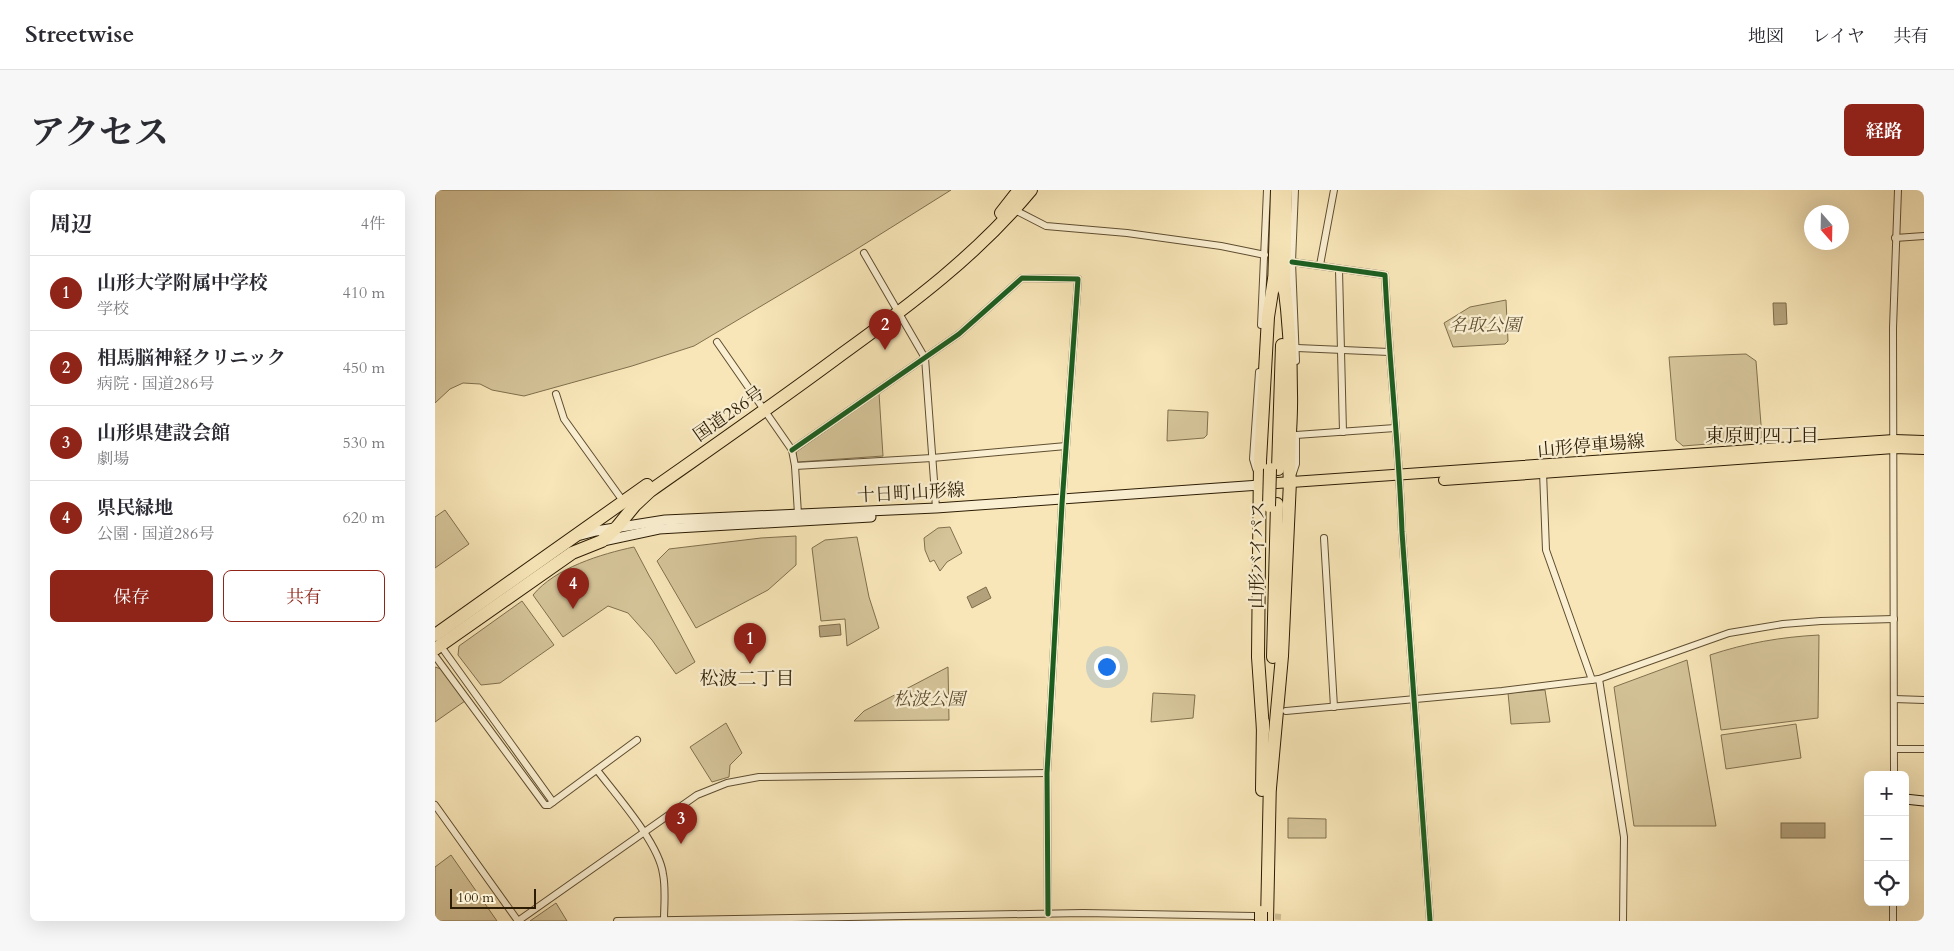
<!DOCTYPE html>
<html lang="ja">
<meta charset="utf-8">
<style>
:root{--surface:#fff;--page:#f7f7f7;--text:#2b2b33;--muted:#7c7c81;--line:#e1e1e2;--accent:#8f2418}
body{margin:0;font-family:Cardo,"Noto Serif JP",serif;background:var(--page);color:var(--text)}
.controls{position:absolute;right:15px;bottom:15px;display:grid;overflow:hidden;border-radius:8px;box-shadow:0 5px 20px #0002}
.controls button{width:45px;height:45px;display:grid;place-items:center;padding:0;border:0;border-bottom:1px solid var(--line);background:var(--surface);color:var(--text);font:25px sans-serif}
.compass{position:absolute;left:1369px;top:15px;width:45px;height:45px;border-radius:50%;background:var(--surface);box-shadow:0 5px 20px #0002;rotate:160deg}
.scale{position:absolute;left:15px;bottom:12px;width:86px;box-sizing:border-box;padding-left:5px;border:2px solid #2c1c04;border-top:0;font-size:14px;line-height:18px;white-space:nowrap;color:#2c1c04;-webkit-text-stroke:4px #faefd1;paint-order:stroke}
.you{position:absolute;left:671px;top:476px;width:18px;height:18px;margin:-12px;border:4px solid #fff;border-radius:50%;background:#1a73e8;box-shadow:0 0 0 8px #1a73e833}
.badge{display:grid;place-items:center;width:32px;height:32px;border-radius:50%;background:var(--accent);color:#fff;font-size:16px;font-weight:700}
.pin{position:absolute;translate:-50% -41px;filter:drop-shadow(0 1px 2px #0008)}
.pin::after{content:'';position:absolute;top:26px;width:18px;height:15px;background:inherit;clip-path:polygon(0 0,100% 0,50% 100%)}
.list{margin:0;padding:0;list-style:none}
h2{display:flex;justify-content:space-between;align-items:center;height:65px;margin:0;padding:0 20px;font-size:21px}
h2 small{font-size:16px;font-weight:400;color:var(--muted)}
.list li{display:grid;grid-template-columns:32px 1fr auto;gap:15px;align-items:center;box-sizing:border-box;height:75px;padding:0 20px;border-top:1px solid var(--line)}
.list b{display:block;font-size:19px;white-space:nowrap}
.list p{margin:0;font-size:16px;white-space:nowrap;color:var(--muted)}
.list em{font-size:16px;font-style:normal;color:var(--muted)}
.actions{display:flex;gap:10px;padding:15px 20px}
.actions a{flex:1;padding:11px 0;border:1px solid var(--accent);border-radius:8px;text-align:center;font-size:18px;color:var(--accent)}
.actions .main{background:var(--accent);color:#fff}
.icon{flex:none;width:28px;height:28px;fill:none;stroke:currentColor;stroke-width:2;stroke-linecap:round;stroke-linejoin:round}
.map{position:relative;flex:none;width:1489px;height:731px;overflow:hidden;border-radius:8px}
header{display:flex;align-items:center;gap:30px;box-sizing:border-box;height:70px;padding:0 25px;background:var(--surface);border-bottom:1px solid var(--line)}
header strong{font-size:24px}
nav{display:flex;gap:28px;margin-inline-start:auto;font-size:18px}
.intro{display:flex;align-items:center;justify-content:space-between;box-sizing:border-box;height:120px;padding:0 30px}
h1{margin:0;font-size:35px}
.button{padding:12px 22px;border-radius:8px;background:var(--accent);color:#fff;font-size:18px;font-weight:700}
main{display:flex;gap:30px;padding:0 30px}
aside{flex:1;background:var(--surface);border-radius:8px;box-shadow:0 5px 20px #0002}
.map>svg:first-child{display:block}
</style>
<header>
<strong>Streetwise</strong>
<nav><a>地図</a><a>レイヤ</a><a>共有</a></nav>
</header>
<div class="intro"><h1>アクセス</h1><a class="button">経路</a></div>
<main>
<aside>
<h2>周辺<small>4件</small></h2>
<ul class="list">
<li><span class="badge">1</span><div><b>山形大学附属中学校</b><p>学校</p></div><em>410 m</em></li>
<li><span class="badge">2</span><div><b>相馬脳神経クリニック</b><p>病院 · 国道286号</p></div><em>450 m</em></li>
<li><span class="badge">3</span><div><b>山形県建設会館</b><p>劇場</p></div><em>530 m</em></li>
<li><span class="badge">4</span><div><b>県民緑地</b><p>公園 · 国道286号</p></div><em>620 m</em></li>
</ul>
<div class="actions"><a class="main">保存</a><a>共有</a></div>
</aside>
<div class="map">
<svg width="1489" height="731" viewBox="0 0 1489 731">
<rect width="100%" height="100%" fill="#f8e6b8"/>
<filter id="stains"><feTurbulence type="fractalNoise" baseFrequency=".004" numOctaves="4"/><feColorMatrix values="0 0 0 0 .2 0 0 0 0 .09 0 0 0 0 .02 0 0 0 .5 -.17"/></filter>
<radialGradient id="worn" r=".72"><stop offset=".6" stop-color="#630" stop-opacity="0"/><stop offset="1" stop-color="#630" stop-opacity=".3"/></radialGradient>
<!-- green -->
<g fill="#d5c499" stroke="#80704e">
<path d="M0 0H516L417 62 259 156 197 176 89 206 57 200 45 194 28 193 15 199 0 213Z"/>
<path d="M1071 110 1073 151 1070 154 1018 157 1009 133 1035 117Z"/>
<path d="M1311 164 1321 171 1327 247 1323 250 1248 256 1241 250 1234 167Z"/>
<path d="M444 203 448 266 362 272 361 262Z"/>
<path d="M733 220 773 222 772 245 769 248 732 251Z"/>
<path d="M10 320 34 354 0 378V327Z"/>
<path d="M515 337 527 363 512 372 505 381 499 370 495 372 490 360 489 348 503 338Z"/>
<path d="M361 346V375L333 400 261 438 222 371 234 359 326 348Z"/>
<path d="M422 347 434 407 444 438 412 456 410 429 386 431 377 358 390 350Z"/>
<path d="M199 357 260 472 241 484 217 450 193 423 173 416 128 447 98 405C120 378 166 364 199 357Z"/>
<path d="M87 411 119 455 65 493 46 495 23 465 24 456Z"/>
<path d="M1384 445 1383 528 1286 540 1275 465C1311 453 1346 447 1384 445Z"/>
<path d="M1252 470 1281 636H1199L1179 497Z"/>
<path d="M0 477 6 479 30 511 0 532Z"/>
<path d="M513 477 514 530 419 531 429 521Z"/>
<path d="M1110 500 1115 532 1076 534 1073 503Z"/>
<path d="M718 503 760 505 758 528 716 532Z"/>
<path d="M291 533 307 563 295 575 294 587 277 592 255 557Z"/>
<path d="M1361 534 1366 568 1291 579 1286 545Z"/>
<path d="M853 628 891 629V648H853Z"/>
<path d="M16 665 62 731H0V677Z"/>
<path d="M121 713 132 731H95Z"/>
</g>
<!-- water -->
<g fill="#b3a17b" stroke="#7d6c4b">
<path d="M1338 113H1351L1352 134 1339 135Z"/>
<path d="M551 397 556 408 537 418 532 407Z"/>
<path d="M405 434 406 445 385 447 384 436Z"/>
<rect x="1346" y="633" width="44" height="15"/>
</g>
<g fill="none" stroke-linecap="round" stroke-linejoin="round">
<!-- street-tunnel -->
<path stroke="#cfbe94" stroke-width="6" stroke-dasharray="6 3" stroke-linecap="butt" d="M831 726 847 727"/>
<defs>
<g id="street">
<path d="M860 0 857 72 861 171"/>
<path d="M578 19 611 36 692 43 786 56 830 65"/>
<path d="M1460 48 1489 46"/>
<path d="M429 63 490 168 501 318"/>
<path d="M857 72 950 85C954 170 964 256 967 342L995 731"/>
<path d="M885 75 899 0"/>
<path d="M904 80 908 242"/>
<path d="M826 135 832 0"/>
<path d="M282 152 357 260 360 276 363 324"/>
<path d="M862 158 954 162"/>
<path d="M121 204 129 229 188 311"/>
<path d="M861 245 960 238"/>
<path d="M357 260 524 144 587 88 643 89 627 314 612 583 613 724"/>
<path d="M360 276 497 268 631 256"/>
<path d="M821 279 818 269 824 182"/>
<path d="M1108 282 1111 360 1157 490"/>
<path d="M858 283 861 274V249"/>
<path d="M889 348 899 517"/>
<path d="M5 455 118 612"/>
<path d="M0 466 110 615H114L202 550"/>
<path d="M1164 489 1189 647 1188 731"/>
<path d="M1459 509 1489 510"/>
<path d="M851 521 1067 501 1164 489 1294 443 1348 434 1386 431 1459 429"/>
<path d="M1459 559H1489"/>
<path d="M162 580C181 605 224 653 228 684 231 699 229 716 229 731"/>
<path d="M1459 585 1458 138 1463 0"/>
<path d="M0 615 83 731"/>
<path d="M83 731 262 605 292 593 324 587 612 583"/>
<path d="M182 731 648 723 819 726"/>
<path d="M1458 731V712"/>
</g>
<g id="secondary">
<path d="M146 345 161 341 230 330 501 318 825 295"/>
<path d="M168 351 224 339 436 327"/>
<path d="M1470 609 1489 611"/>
</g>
<g id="primary">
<path d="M1009 290 1459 258 1489 259"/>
<path d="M829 294 1459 250 1489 251"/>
</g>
<g id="highway">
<path d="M566 23 584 0"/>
<path d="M839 97 842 0"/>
<path d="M849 100 851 0"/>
<path d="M843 279 847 155"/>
<path d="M0 445 212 295"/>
<path d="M0 459 137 363 167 351 182 337 200 315 215 301C279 256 344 211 407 164 475 115 542 65 596 0"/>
<path d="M838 467 842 314"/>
<path d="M828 540 823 467 825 271 833 127 839 89"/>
<path d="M835 598 847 466 855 291C852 262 857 233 856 204 856 166 854 130 849 93"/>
<path d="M827 600 828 532"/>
<path d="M832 731 835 589"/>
</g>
</defs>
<!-- street casing -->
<use href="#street" stroke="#5f4e31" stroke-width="8"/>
<!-- secondary casing -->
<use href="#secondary" stroke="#2c1c04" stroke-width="11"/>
<!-- primary casing -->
<use href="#primary" stroke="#2c1c04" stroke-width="12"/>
<!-- highway casing -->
<use href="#highway" stroke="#2c1c04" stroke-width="14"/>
<!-- street -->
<use href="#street" stroke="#faefd1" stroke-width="6"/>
<!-- secondary -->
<use href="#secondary" stroke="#faefd1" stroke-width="9"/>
<!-- primary -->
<use href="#primary" stroke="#f8e6b8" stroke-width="10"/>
<!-- highway -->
<use href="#highway" stroke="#f8e6b8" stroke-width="12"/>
<defs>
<g id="highway-bridge">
<path d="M834 316 835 279"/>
<path d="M826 731V722"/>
</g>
</defs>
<!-- highway-bridge casing -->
<use href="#highway-bridge" stroke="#2c1c04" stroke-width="14" stroke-linecap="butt"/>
<!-- highway-bridge -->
<use href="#highway-bridge" stroke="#f8e6b8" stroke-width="12"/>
<defs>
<g id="cycleway">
<path d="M857 72 950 85C954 170 964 256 967 342L995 731"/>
<path d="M357 260 524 144 587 88 643 89 627 314 612 583 613 724"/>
</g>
</defs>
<!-- cycleway casing -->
<use href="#cycleway" stroke="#faefd1" stroke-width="8"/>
<!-- cycleway -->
<use href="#cycleway" stroke="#1b5e20" stroke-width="5"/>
</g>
<g text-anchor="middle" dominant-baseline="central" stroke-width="4.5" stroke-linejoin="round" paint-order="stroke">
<!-- park labels -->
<g font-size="18" font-style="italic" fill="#5f4e31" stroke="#faefd1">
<text x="1050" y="135">名取公園</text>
<text x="494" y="509">松波公園</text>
</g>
<!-- street labels -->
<g font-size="18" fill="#2c1c04" stroke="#faefd1">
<text transform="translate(294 224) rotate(-35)">国道286号</text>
<text transform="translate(1156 256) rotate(-5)">山形停車場線</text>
<text transform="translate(476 303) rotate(-3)">十日町山形線</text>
<text transform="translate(823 365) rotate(-89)">山形バイパス</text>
</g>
<!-- neighbourhood labels -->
<g font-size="19" fill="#2c1c04" stroke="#faefd1">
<text x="1327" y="246">東原町四丁目</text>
<text x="312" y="489">松波二丁目</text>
</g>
</g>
<rect width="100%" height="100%" filter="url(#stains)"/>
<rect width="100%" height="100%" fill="url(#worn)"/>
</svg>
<div class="controls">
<button>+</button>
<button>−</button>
<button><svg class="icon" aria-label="locate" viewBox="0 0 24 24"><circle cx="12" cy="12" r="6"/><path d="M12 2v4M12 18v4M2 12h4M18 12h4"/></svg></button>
</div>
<svg class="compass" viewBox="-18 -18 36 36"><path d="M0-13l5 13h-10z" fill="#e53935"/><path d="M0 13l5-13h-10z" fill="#7c7c81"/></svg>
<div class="scale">100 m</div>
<div class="you"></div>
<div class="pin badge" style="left:315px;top:474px">1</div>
<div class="pin badge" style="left:450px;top:160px">2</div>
<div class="pin badge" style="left:246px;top:654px">3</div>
<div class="pin badge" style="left:138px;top:419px">4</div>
</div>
</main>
